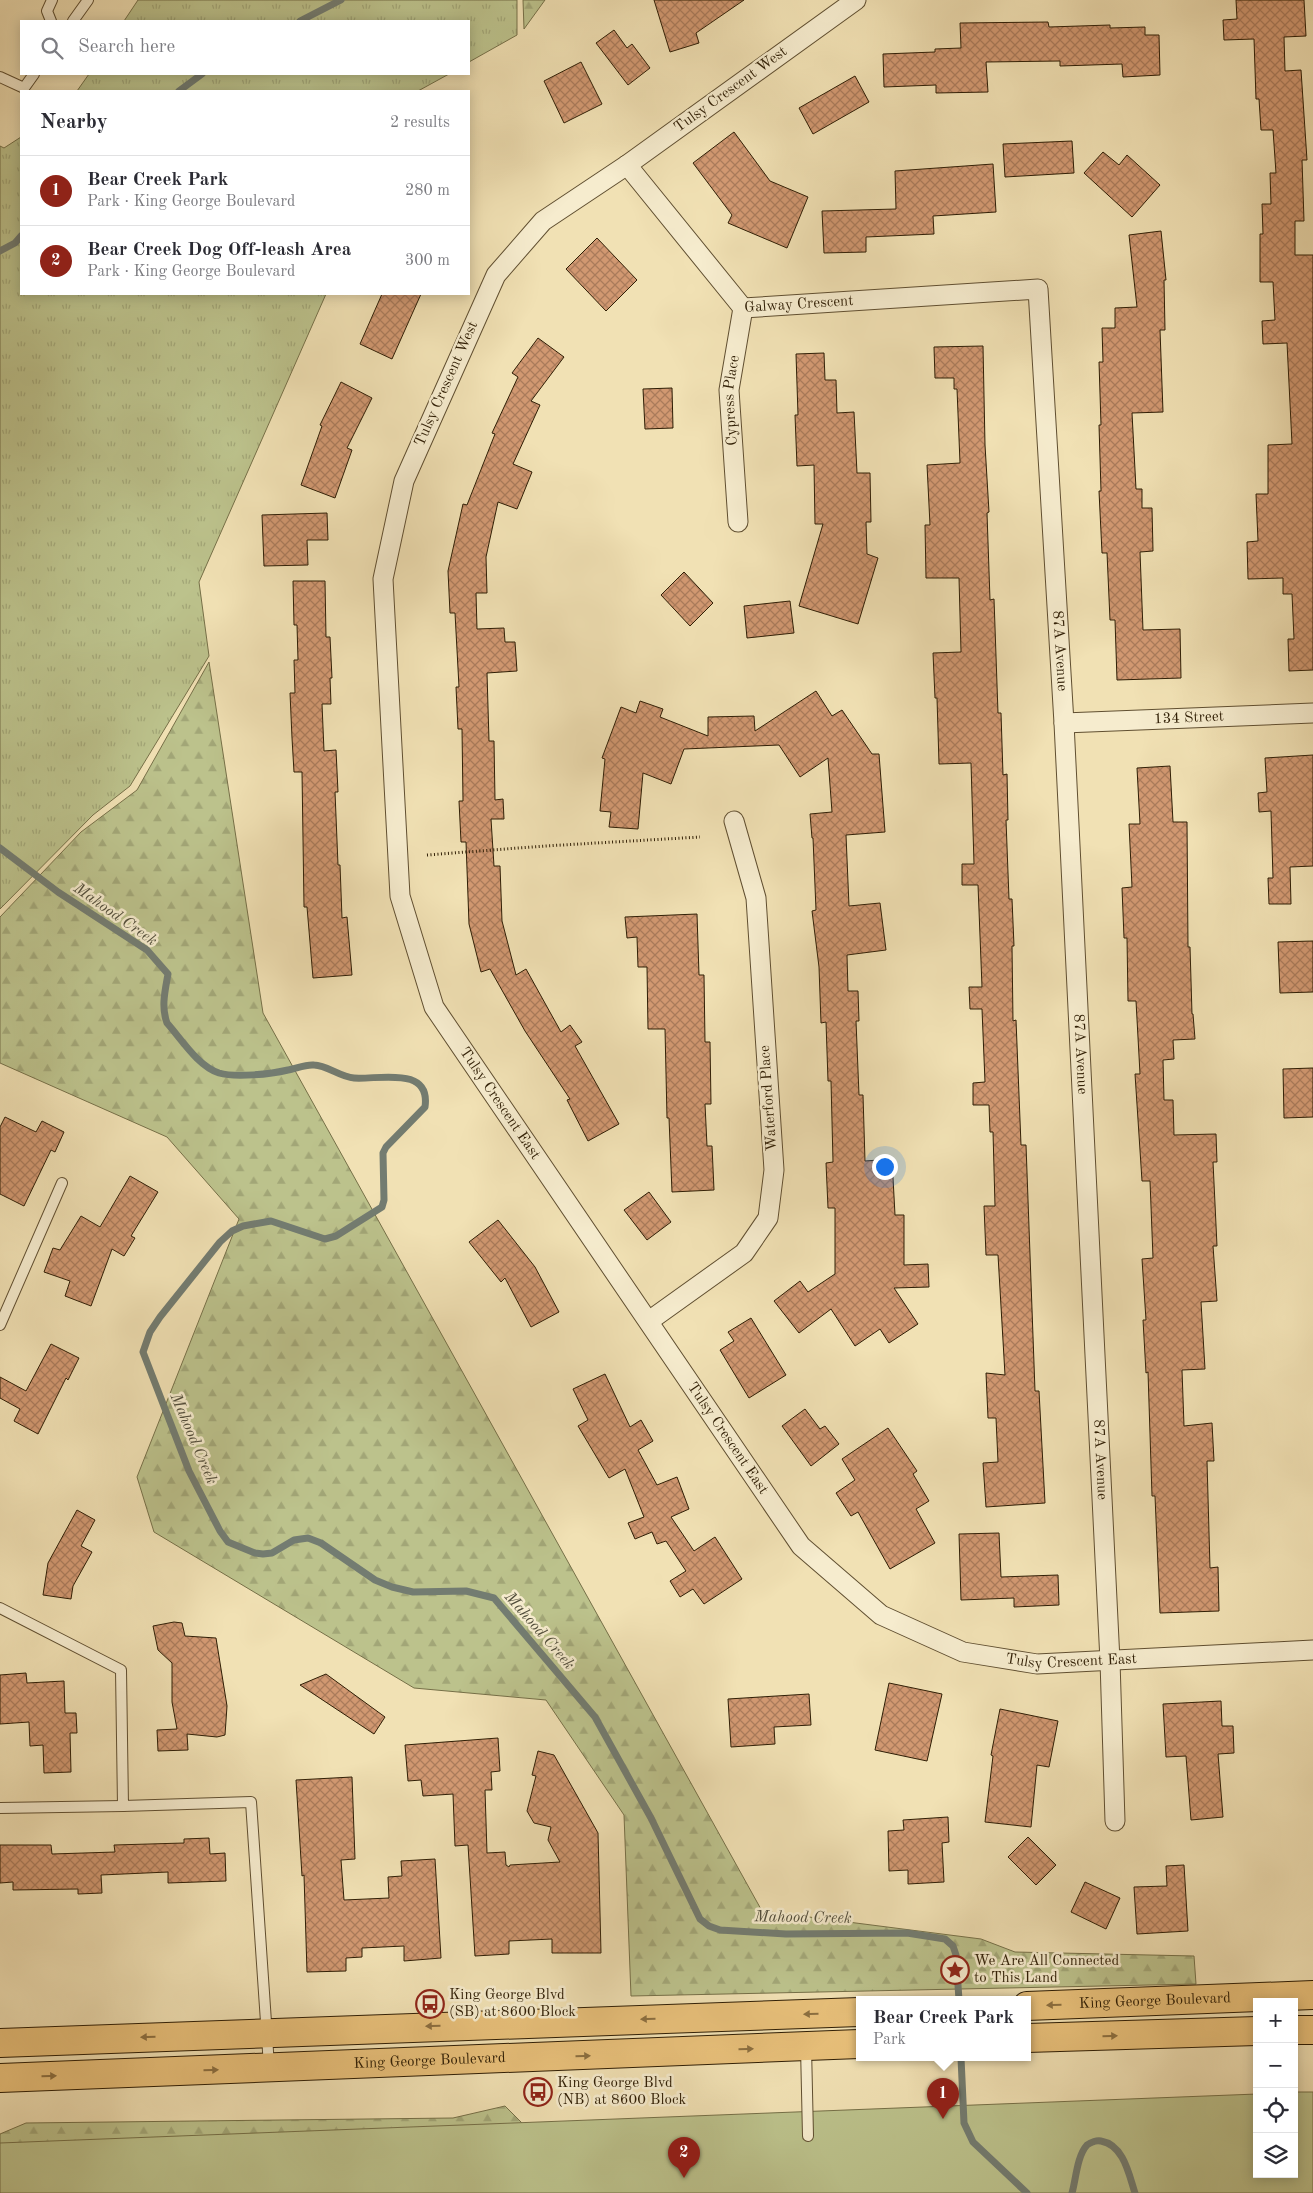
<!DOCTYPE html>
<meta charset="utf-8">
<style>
:root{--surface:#fff;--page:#f7f7f7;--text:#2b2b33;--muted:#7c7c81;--line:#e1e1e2;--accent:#8f2418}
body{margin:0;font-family:"Old Standard TT",serif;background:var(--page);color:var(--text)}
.controls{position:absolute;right:15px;bottom:15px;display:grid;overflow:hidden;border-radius:0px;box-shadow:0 2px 12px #0003}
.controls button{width:45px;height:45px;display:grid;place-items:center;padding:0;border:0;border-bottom:1px solid var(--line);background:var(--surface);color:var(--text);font:25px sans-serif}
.you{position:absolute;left:884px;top:1166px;width:18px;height:18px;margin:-12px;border:4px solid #fff;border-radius:50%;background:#1a73e8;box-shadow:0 0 0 8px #1a73e833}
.badge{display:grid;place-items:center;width:32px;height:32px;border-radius:50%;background:var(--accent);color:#fff;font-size:16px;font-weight:700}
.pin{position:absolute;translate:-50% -41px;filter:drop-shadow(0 1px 2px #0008)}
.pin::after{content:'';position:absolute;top:26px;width:18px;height:15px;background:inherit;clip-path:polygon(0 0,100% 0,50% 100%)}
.popup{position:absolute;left:856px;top:1996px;width:175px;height:65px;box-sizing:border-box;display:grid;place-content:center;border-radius:0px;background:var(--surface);filter:drop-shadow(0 1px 4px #0005);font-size:16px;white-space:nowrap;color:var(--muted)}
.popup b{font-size:19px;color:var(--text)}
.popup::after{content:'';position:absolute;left:50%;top:100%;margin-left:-10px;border:10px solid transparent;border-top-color:var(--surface)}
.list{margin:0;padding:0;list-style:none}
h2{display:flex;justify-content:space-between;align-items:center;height:65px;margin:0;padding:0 20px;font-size:21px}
h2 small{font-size:16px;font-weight:400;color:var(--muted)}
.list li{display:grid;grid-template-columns:32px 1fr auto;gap:15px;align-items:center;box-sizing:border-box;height:70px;padding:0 20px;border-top:1px solid var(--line)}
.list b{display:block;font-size:19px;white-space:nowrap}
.list p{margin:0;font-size:16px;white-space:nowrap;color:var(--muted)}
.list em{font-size:16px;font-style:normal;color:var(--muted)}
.icon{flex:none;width:28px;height:28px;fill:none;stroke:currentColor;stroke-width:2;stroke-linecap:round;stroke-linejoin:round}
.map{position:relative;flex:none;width:1313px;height:2193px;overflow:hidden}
.search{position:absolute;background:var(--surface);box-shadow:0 2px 12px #0003;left:20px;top:20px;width:450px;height:55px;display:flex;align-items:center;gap:12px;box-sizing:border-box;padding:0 18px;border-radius:0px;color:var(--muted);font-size:19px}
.panel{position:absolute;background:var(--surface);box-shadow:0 2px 12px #0003;left:20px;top:90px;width:450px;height:205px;border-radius:0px}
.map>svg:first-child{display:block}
</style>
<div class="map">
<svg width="1313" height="2193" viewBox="0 0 1313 2193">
<defs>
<pattern id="grass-tufts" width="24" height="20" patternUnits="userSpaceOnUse" patternTransform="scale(1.25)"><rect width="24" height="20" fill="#bcc28c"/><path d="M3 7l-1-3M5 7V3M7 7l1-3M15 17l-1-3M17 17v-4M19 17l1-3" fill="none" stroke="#a2a677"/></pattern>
<pattern id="forest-firs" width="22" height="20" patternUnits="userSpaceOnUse" patternTransform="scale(1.25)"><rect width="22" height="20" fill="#bcc28c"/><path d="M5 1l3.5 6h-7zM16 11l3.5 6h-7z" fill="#a2a677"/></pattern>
<pattern id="building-cross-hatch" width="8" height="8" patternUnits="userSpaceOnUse" patternTransform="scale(1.25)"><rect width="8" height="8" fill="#d19871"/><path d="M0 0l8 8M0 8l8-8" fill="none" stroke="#aa7b5b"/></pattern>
</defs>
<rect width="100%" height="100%" fill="#f1e1b4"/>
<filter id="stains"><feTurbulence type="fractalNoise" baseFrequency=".004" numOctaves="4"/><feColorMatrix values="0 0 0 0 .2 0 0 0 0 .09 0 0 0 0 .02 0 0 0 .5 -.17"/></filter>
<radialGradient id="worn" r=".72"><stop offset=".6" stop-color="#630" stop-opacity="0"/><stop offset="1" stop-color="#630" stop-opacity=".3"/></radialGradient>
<!-- grass -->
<g fill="url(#grass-tufts)" stroke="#767048">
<path d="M138 0H517V35L469 62V21H124Z"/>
<path d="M89 74H449L418 91H77Z"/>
<path d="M21 137V294H326L199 582 209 656 130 786 93 815 0 909V146L4 148Z"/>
</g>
<!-- forest -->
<g fill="url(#forest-firs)" stroke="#767048">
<path d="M523 0H545L524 29Z"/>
<path d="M209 662 263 1013 762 1911 981 1939 1015 1952 1194 1956 1196 1984 631 1996 624 1815 546 1700 414 1688 154 1532 137 1477 239 1219 167 1137 0 1063V917L81 832 137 790Z"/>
<path d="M505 2106 525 2126 534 2193H0V2134L26 2123 453 2118Z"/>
</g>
<!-- park -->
<path fill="#bcc28c" stroke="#767048" d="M1294 2092H1313V2193H0V2143L1257 2094V2174H1294Z"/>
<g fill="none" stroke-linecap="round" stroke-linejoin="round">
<!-- stream -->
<g stroke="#737c71" stroke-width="7">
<path d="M300 21 341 0"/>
<path d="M179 91 202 74"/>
<path d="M0 251 15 243 21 236"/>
<path d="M0 848 58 892 147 950 168 974C165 991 161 1007 167 1023 182 1040 198 1066 219 1073 236 1078 271 1074 288 1070 295 1069 306 1064 314 1065 327 1065 340 1077 354 1078 378 1080 431 1065 425 1107L386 1147 383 1153 384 1200 382 1207 336 1236 325 1239 271 1221 243 1226 232 1231 220 1242 160 1317 150 1332 143 1352 189 1471 220 1531 228 1542 255 1553 263 1554 272 1553 294 1540 308 1538 321 1543 375 1580 392 1587 413 1592 466 1591 494 1598 595 1717 651 1818 700 1919 709 1926 720 1930 786 1934 907 1933 945 1939 953 1946 956 1955 959 2000"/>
<path d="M961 2058 964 2123 973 2142 1027 2193"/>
<path d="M1072 2193C1076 2179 1077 2156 1087 2145 1091 2142 1097 2140 1101 2141 1124 2145 1129 2175 1135 2193"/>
</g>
</g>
<!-- building -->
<g fill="url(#building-cross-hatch)" stroke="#2f1e05">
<path d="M654 0H744L696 33 699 43 670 52Z"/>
<path d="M1236 0H1304L1306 36 1284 37 1285 71 1301 70 1307 160H1302L1304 221H1295V255H1313V670L1289 671 1288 639H1294L1292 594H1283V578L1248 579 1247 542 1258 541 1256 494H1268V445L1292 444 1287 343 1263 344 1262 321 1275 320 1273 282H1260V234H1263L1262 204H1271L1270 173H1276L1273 130H1261L1259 99H1256L1254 39 1224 40 1223 20 1237 19Z"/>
<path d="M1048 22 1049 27 1110 25V28L1145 27V35H1159L1160 75 1123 77 1122 64 1060 66V61L986 62 988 92 936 93V85L884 87 883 54 935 52V49L961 48 960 23Z"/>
<path d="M614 30 627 48 632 44 650 68 628 85 596 43Z"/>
<path d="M581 62 602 104 564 123 544 81Z"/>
<path d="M855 76 869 102 813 134 799 108Z"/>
<path d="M734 132 770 181 808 197 787 248 728 223 732 215 693 163Z"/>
<path d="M1072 141 1074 173 1005 177 1003 144Z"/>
<path d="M1103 152 1119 165 1127 155 1160 185 1132 217 1084 173Z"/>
<path d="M993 164 996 212 933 216 934 234 866 237V252L824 253 822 211 896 209 895 171Z"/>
<path d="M1161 231 1166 280H1164L1165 330H1160L1163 412 1132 413 1136 489H1142V508H1152L1153 551 1140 552 1143 630 1180 629 1181 678 1117 680 1115 620H1110L1107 553H1102L1099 491H1101L1099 425H1101L1099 362H1103L1102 328H1115V308L1137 307 1129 235Z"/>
<path d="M597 238 637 280 606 311 566 269Z"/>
<path d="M382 294H421L392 359 360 344Z"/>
<path d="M538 338 564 357 531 401 540 405 513 464 532 472 517 509 498 502 486 557 487 593H476L477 629 504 628 505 642H515L517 671 487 673 489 741H494L495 800 503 799 504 819H491L494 866H500L502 921 516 975 526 969 561 1032 570 1025 582 1042 575 1046 619 1124 588 1141 567 1100 570 1099 525 1031 490 969 481 972 469 924 466 842H461L459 801H463L462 729H458L456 687H459L455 613H450L448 571 463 504 467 505 495 434 492 433 518 377 512 373Z"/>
<path d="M983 346 985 445 989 512 987 513 990 600 994 599 998 713H1001L1003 775 1007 774 1008 820H1006L1009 899H1012L1014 946H1012L1013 1021 1016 1020 1021 1145H1026L1035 1391H1039L1045 1503 986 1507 983 1463 998 1462 996 1418H988L986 1373 1005 1375 998 1255H986L984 1206H995L993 1132H990L989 1105H973V1083L985 1082 982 1009H970L969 987H982L978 885H962V864H974L971 763 939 764 937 698H935L933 653 961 652 959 578H926L925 525H930L927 465 960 463 957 389H954V378H935L934 347Z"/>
<path d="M824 353 825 380H836L837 413 854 412 857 473H870L871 522H866L867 554 878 558 858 624 799 606 823 524H815L814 465 797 466 795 415H798L796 354Z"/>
<path d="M341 382 372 398 347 448 352 450 335 498 301 485 322 426 320 425Z"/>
<path d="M672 388 673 428 645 429 643 389Z"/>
<path d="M327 513 328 540H307L308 565 264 566 262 515Z"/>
<path d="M684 572 713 603 690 626 661 595Z"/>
<path d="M293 581H325L326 637H330L332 678H330L331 704H322L324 751 336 750 338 792H335L338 865H340L342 918 347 917 352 975 313 978 307 907H304L302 772H294L292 738 290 693H295L294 660H298L297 625H294Z"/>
<path d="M790 601 794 633 747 638 744 606Z"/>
<path d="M816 691 832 716 842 710 872 754H879L885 832 846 835 849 906 880 903 886 950 847 955 848 991H858L859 1021H856L859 1095H863L865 1161 892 1159 895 1215H904V1265L928 1264 929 1287 894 1288 918 1324 889 1343 880 1329 855 1346 831 1309 799 1333 774 1301 800 1281 808 1292 835 1274V1208H828L826 1163 833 1162 831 1081H828L826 1022 821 1023 819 967 812 911 816 910 813 838H812L810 814 832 812 828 758 800 777 779 745 684 749 671 784 643 773 638 829 609 827 611 812 600 811 605 759 602 758 621 707 636 713 640 701 663 709 660 717 708 736V717L754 716 755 731Z"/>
<path d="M1313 755V866L1290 867 1291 904H1269L1268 878H1273L1271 811 1259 812 1258 793 1267 792 1265 758Z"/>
<path d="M1170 766 1173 822H1187L1188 947H1190L1192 1014H1193L1195 1039 1173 1040 1174 1059 1163 1060 1164 1100H1173L1174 1135 1216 1134 1217 1162H1213L1217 1246H1213L1217 1301 1201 1302 1205 1369 1182 1370 1184 1426 1212 1423 1214 1461H1207L1210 1568 1218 1567 1219 1611 1160 1613 1155 1496H1152L1148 1372 1146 1373 1143 1320H1146L1142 1259 1153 1258 1150 1181H1142L1135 1074H1140L1136 1001H1128L1127 938H1124L1122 888 1132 887 1129 824H1140L1137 768Z"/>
<path d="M697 914 699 975H704L705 1042H710L711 1104H705L707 1146H712L714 1190 672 1192 669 1118H667L665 1029H648L647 967H638L637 937 627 938 625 917Z"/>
<path d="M1313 941V992L1280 993 1278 942Z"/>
<path d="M1313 1068V1117L1284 1118 1283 1069Z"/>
<path d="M5 1117 36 1132 42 1121 64 1132 55 1152 51 1150 24 1206 0 1194V1127Z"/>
<path d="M130 1176 158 1192 131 1236 135 1238 124 1256 112 1249 91 1306 65 1296 70 1281 44 1272 53 1248 60 1250 81 1216 100 1227Z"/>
<path d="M649 1192 671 1222 647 1240 624 1210Z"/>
<path d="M498 1220 535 1267 559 1312 531 1327 505 1278 501 1282 469 1242Z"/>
<path d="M751 1318 786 1375 749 1398 720 1350 734 1341 728 1332Z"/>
<path d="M51 1344 79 1358 68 1380 66 1378 38 1434 14 1421 20 1409 0 1398V1377L26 1391Z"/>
<path d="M605 1374 630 1427 641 1420 653 1441 638 1450 657 1485 677 1477 689 1509 671 1517 694 1551 715 1537 742 1579 704 1604 693 1589 680 1597 670 1581 686 1571 666 1541 657 1544 652 1532 635 1539 628 1523 644 1517 625 1469 609 1478 578 1426 588 1420 573 1389Z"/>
<path d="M805 1409 820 1429 825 1426 839 1444 811 1466 782 1426Z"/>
<path d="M888 1428 917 1471 913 1474 929 1501 916 1509 935 1543 890 1569 858 1512 851 1516 836 1493 855 1480 842 1459Z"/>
<path d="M77 1510 95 1520 81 1546 92 1552 73 1586 71 1599 43 1595 48 1563Z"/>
<path d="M999 1533 1001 1577 1058 1575 1059 1605 1014 1607V1598L961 1600 959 1534Z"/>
<path d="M174 1622 182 1623 185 1636 216 1638 227 1706 225 1735 217 1737 187 1734 188 1750 158 1751 157 1730 177 1729 172 1702V1663L158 1650 153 1626Z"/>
<path d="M26 1673 27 1683 64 1681 65 1713H76L77 1733H70L71 1772 44 1773 43 1745 30 1746 29 1722 0 1724V1675Z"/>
<path d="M326 1674 385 1717 374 1734 300 1685Z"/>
<path d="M889 1683 942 1694 927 1761 875 1750Z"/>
<path d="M809 1694 811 1725 774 1727 775 1744 731 1747 728 1699Z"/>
<path d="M1221 1701 1222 1726H1233L1234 1753 1218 1754 1223 1817 1191 1820 1186 1756 1166 1757 1163 1704Z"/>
<path d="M1000 1709 1058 1721 1049 1767 1037 1765 1031 1827 985 1822 993 1756 991 1755Z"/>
<path d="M498 1738 500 1771 491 1772 492 1790H485L487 1853 505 1852 506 1865 509 1867 510 1865 560 1862 548 1840 551 1827 534 1823 527 1811 536 1776 532 1775 538 1751 554 1755 598 1833 601 1953H552V1939L509 1941V1954L475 1956 468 1845 455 1846 453 1794 423 1796 421 1780 408 1781 405 1745Z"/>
<path d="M352 1777 355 1859 341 1860 344 1900 389 1898 388 1877 402 1876 401 1861 435 1859 441 1958 404 1961V1946L362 1948V1957L346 1958V1971L307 1972 304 1875 302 1876 296 1780Z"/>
<path d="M948 1817 949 1842 942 1843 944 1882 908 1884V1870L889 1871 888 1831 904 1830 903 1820Z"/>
<path d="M1028 1837 1056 1865 1036 1885 1008 1857Z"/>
<path d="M209 1838 210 1854 225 1853 226 1881 168 1883V1872L101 1875 102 1893 78 1894V1889L13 1890V1882L0 1883V1845H51L52 1854 115 1852 114 1845 184 1843V1839Z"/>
<path d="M1184 1865 1188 1931 1137 1934 1134 1887 1167 1886 1166 1866Z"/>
<path d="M1085 1882 1120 1898 1106 1929 1071 1912Z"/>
</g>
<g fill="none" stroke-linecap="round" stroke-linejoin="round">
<defs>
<g id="lane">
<path d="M51 21 47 11 52 0"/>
<path d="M73 21 88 0"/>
<path d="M0 77 24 88 34 74"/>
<path d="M0 1325 62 1183"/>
<path d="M0 1608 121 1670 123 1806 251 1802 269 2066"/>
<path d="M0 1808 123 1806"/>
<path d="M806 2047 808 2136"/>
</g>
<g id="street">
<path id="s1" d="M856 0 627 165 543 221 496 275 404 481 383 579 400 896 434 1007 801 1546 881 1615 963 1652 1037 1664 1313 1650"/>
<path d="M627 165 743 308"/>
<path id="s2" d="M743 308 1038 289 1064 723 1110 1661 1115 1821"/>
<path id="s3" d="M738 522 729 390 743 308"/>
<path id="s4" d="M1064 723 1313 713"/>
<path d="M649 1321 744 1253 768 1218 774 1170 756 898 734 821"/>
</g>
<g id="primary">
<path id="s5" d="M1027 2006 1313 1995"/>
<path d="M1294 2030H1313"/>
<path d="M1027 2038 1257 2031"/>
<path d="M0 2043 859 2012"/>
<path id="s6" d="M0 2078 859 2044"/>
</g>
</defs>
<!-- lane casing -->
<use href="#lane" stroke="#604f31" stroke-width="12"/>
<!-- street casing -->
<use href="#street" stroke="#604f31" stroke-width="21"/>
<!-- primary casing -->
<use href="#primary" stroke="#2f1e05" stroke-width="30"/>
<!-- path -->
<path stroke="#2f1e05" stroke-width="3" stroke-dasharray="1 2.5" stroke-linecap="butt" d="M427 855 545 846 700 837"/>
<!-- lane -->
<use href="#lane" stroke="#f6ecce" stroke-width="10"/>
<!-- street -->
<use href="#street" stroke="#f6ecce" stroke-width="19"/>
<!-- primary -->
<use href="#primary" stroke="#e8c07a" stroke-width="28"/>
</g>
<!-- one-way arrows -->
<defs><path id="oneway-solid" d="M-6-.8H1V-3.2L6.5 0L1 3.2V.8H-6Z" transform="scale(1.25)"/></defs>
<g fill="#8c6f40">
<use href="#oneway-solid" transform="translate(1054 2005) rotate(178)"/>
<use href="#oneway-solid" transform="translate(811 2014) rotate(178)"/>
<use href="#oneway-solid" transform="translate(648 2019) rotate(178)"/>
<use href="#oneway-solid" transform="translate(433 2026) rotate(178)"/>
<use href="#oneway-solid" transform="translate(1110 2036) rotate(-2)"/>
<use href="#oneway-solid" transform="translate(148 2037) rotate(178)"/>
<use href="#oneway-solid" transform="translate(746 2049) rotate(-2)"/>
<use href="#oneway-solid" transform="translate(583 2056) rotate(-2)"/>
<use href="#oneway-solid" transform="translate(211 2070) rotate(-2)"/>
<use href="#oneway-solid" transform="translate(49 2076) rotate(-2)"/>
</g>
<!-- icons -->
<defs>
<symbol id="sight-ring" viewBox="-11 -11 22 22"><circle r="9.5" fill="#f6ecce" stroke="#8f2418" stroke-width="1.5"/><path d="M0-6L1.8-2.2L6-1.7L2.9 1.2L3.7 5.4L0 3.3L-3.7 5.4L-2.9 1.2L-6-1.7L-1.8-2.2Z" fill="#8f2418"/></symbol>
<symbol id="bus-ring" viewBox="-11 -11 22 22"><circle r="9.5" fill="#f6ecce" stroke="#8f2418" stroke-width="1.5"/><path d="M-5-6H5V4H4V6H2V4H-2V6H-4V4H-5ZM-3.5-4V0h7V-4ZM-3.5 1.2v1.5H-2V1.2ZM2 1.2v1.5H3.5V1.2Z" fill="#8f2418"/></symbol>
</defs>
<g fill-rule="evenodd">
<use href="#sight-ring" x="939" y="1954" width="32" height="32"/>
<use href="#bus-ring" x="414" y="1988" width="32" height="32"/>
<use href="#bus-ring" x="522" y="2076" width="32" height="32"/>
</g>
<g text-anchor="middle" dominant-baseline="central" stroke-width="5" stroke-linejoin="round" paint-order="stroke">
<!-- street labels -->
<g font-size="15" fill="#2f1e05" stroke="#f6ecce">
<text transform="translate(731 90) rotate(-36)">Tulsy Crescent West</text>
<text stroke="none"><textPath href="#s2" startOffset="56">Galway Crescent</textPath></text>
<text transform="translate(447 384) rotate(-66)">Tulsy Crescent West</text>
<text stroke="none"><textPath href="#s3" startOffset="122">Cypress Place</textPath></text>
<text stroke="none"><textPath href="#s2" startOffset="658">87A Avenue</textPath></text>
<text stroke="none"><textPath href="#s4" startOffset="125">134 Street</textPath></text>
<text stroke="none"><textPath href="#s2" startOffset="1062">87A Avenue</textPath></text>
<text transform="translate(769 1098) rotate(-94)">Waterford Place</text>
<text stroke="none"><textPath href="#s1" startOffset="1331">Tulsy Crescent East</textPath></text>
<text stroke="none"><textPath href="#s1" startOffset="1736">Tulsy Crescent East</textPath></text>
<text stroke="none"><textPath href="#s2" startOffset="1468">87A Avenue</textPath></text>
<text stroke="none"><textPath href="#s1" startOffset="2171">Tulsy Crescent East</textPath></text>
<text stroke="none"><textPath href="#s5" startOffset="128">King George Boulevard</textPath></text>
<text stroke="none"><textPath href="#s6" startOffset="430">King George Boulevard</textPath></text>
</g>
<!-- poi labels -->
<g font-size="15" fill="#2f1e05" stroke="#f6ecce" text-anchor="start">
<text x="974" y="1961">We Are All Connected<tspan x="974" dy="17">to This Land</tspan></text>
<text x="449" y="1995">King George Blvd<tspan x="449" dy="17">(SB) at 8600 Block</tspan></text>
<text x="557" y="2083">King George Blvd<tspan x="557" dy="17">(NB) at 8600 Block</tspan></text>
</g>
<!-- water labels -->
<g font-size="16" font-style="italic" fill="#514d3b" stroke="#f6ecce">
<text transform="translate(115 915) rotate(35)">Mahood Creek</text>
<text transform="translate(193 1439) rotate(67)">Mahood Creek</text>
<text transform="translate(539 1631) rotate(49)">Mahood Creek</text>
<text transform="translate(803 1918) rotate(1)">Mahood Creek</text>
</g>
</g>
<rect width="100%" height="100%" filter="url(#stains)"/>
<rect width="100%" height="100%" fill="url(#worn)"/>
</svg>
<div class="controls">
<button>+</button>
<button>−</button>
<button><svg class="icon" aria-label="locate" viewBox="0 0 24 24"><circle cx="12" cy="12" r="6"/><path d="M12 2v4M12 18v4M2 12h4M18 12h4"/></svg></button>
<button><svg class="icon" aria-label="layers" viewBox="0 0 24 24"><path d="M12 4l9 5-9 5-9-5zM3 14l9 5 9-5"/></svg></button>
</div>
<div class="you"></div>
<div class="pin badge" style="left:943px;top:2119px">1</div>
<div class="popup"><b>Bear Creek Park</b>Park</div>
<div class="pin badge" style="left:684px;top:2178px">2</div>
<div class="search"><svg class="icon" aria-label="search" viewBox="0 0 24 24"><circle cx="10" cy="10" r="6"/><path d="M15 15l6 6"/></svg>Search here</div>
<section class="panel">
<h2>Nearby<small>2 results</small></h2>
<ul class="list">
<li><span class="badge">1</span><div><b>Bear Creek Park</b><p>Park · King George Boulevard</p></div><em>280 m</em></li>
<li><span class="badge">2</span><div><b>Bear Creek Dog Off-leash Area</b><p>Park · King George Boulevard</p></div><em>300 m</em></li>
</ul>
</section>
</div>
